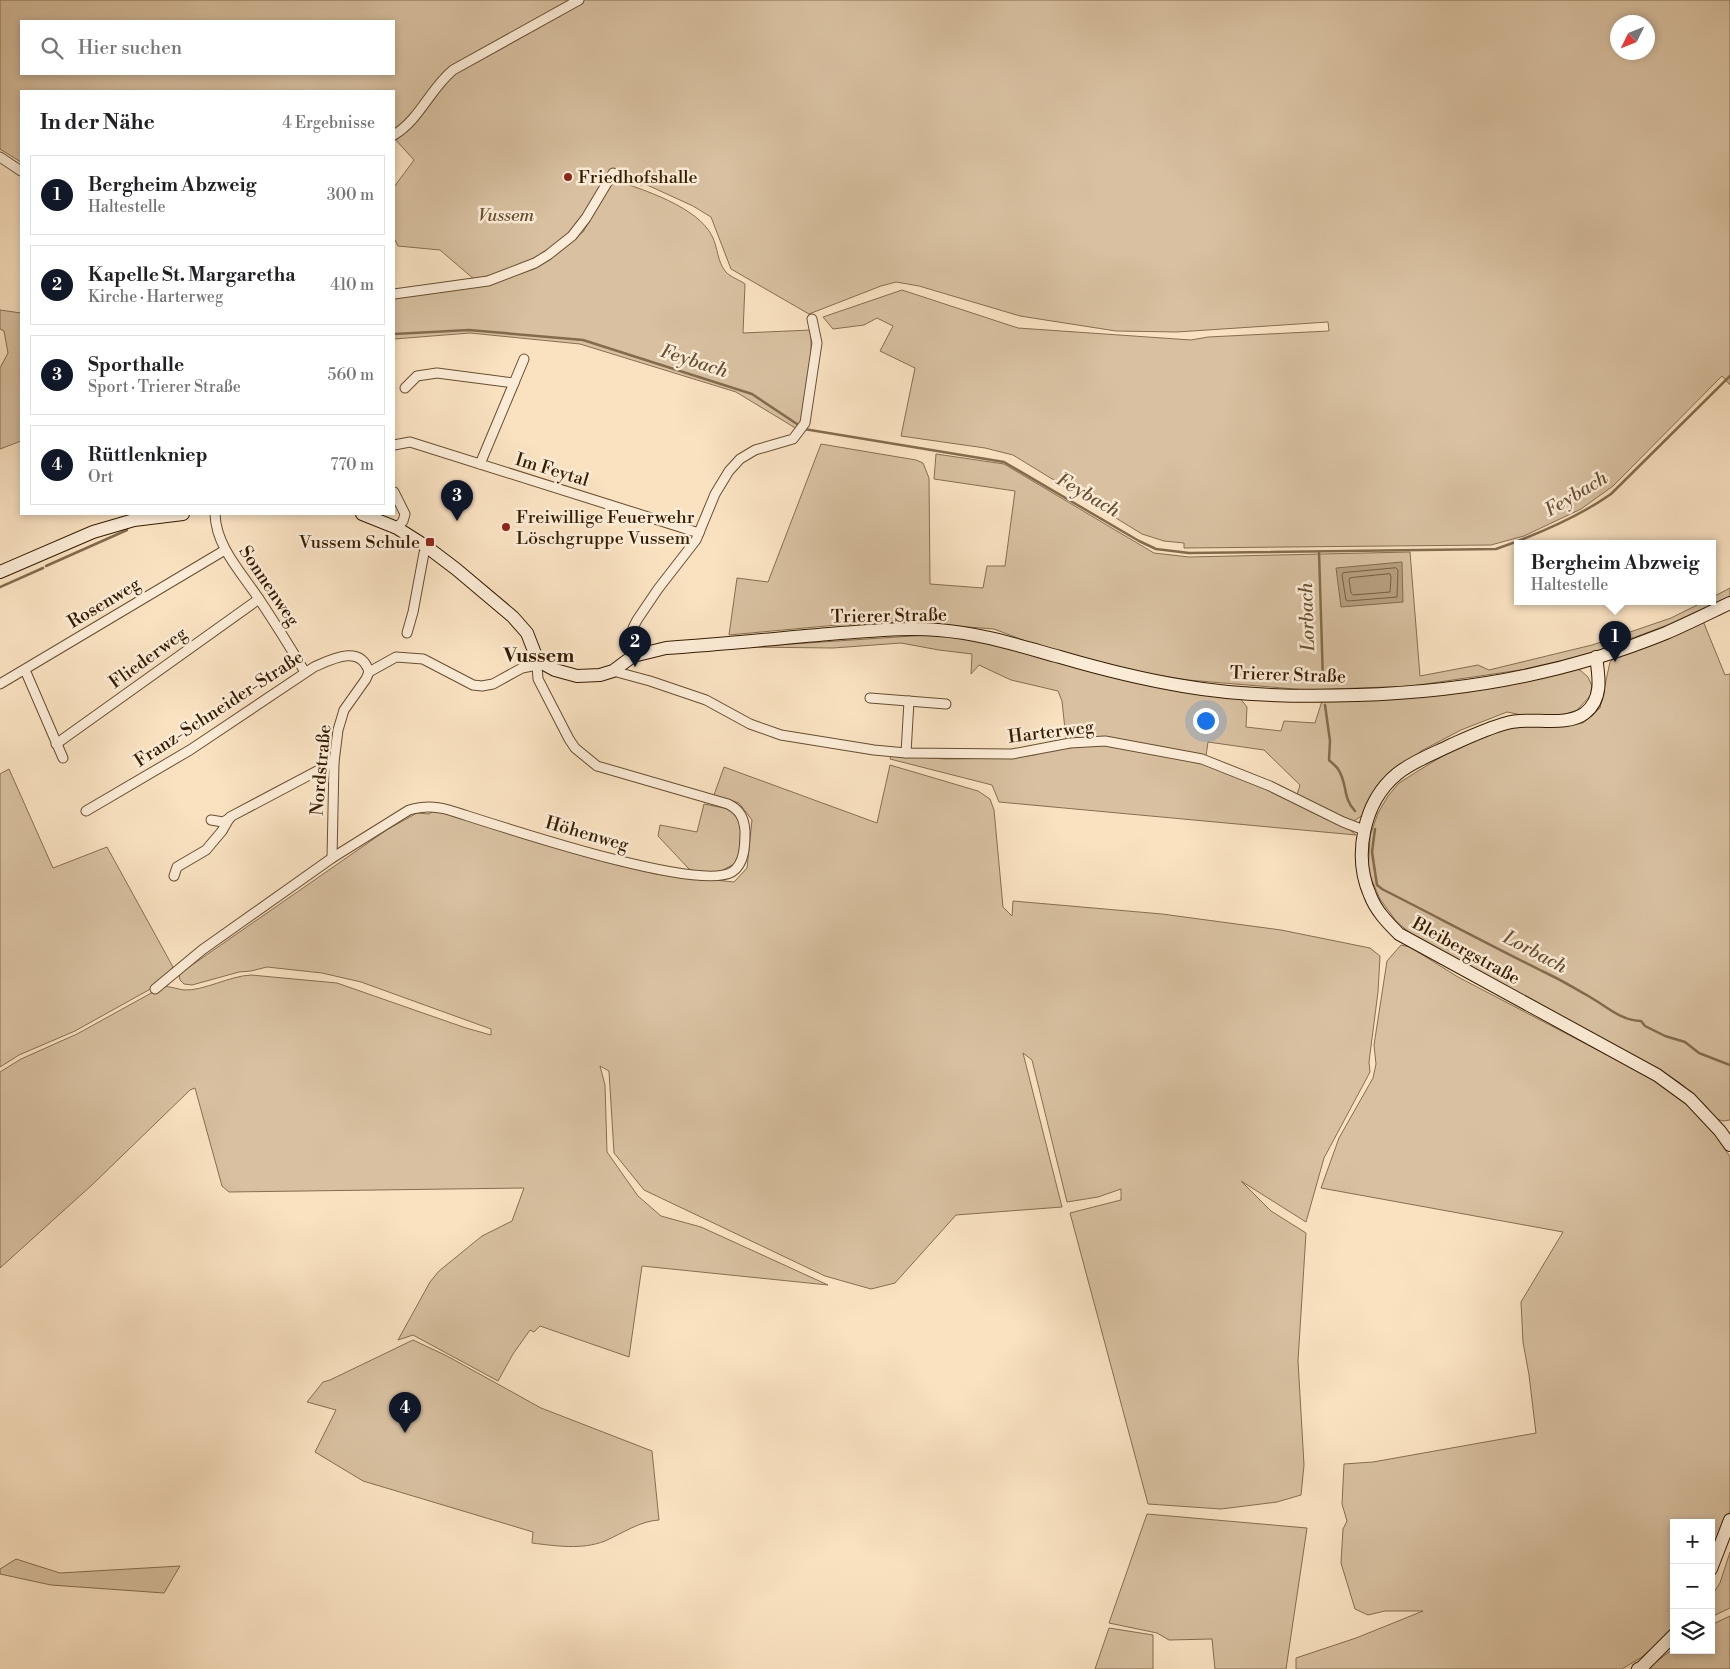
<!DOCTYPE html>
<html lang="de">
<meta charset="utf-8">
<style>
:root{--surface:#fff;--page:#f6f6f6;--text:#202124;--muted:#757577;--line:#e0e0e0;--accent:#111827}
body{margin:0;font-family:"Libre Bodoni",serif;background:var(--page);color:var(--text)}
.controls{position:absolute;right:15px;bottom:15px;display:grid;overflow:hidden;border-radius:0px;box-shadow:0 2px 8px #0003}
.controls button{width:45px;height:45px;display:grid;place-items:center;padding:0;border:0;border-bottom:1px solid var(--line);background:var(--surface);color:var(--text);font:25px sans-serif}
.compass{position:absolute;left:1610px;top:15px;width:45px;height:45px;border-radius:50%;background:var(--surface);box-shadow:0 2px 8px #0003;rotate:227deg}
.you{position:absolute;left:1205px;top:720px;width:18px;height:18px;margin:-12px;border:4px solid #fff;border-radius:50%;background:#1a73e8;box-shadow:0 0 0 8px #1a73e833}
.badge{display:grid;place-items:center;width:32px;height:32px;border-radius:50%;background:var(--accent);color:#fff;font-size:16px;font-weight:700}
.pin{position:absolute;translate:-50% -41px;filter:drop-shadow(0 1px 2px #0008)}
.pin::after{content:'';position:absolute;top:26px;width:18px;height:15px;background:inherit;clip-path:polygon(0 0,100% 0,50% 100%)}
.popup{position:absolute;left:1514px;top:540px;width:202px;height:65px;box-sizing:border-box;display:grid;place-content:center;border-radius:0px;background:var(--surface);filter:drop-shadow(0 1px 4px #0005);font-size:16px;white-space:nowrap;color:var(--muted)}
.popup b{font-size:19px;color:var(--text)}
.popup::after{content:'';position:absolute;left:50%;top:100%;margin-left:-10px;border:10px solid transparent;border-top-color:var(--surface)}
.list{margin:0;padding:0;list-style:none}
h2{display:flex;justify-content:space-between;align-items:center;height:65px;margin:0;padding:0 20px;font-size:21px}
h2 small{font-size:16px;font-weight:400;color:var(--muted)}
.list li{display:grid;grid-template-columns:32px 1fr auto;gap:15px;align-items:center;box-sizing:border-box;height:80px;margin:0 10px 10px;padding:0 10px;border:1px solid var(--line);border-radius:0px}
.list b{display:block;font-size:19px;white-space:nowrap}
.list p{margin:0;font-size:16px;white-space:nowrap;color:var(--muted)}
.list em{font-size:16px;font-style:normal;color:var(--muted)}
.icon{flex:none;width:28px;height:28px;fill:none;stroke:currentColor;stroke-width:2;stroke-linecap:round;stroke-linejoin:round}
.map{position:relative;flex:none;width:1730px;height:1669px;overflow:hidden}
.search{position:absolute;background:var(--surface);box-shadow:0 2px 8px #0003;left:20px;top:20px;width:375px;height:55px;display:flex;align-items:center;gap:12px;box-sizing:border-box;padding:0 18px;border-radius:0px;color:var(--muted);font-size:19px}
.panel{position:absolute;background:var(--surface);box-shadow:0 2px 8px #0003;left:20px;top:90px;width:375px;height:425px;border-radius:0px}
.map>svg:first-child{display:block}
</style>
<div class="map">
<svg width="1730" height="1669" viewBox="0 0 1730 1669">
<rect width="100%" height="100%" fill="#fae2c1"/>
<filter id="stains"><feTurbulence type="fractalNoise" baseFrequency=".004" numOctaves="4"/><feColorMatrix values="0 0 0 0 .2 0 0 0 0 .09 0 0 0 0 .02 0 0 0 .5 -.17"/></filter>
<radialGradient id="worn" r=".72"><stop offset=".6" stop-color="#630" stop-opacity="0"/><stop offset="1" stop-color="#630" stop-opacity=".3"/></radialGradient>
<!-- green -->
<g fill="#d8c0a0" stroke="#866e50" fill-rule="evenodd">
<path d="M0 0H1730V385L1722 376 1613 486 1581 509 1524 536 1491 545 1184 548V543L1164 541 1142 534 1013 455 985 448 901 436 915 368 880 351 893 326 877 318 864 325 833 329 823 317 902 290 1018 328 1191 340 1208 337 1329 331 1328 322 1177 332 1116 331 1020 316 919 286 896 282 881 286 809 314 731 269 711 217 693 206 645 184 641 185 610 174C597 194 586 216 572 234 555 254 501 277 475 280L440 250 398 246 394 238V187L414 160 394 138V91H21V162L0 149ZM21 21H394V74H21ZM1618 22H1648V52H1618Z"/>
<path d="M614 180C642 189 698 207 712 236 718 247 717 262 726 272 730 277 740 280 745 284L743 333 811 330C811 357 813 407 797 429L736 392 580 344 470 333 394 339V298L489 284 534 269 583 232Z"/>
<path d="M0 310 21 313V441L0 449V368L8 353 4 331 0 329Z"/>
<path d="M821 444 916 460 923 463 929 478 930 584 983 588 987 566H1005L1015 491 934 479 936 454 1004 464 1154 553 1189 557 1410 552 1420 676 1478 665 1489 670 1592 645 1671 618 1705 601H1712L1713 597 1730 588V596L1665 626 1592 653 1534 668 1412 686 1306 690 1188 680 1125 670 1036 645 994 629 902 622 837 625 729 635 737 578 768 582Z"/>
<path d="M1703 621 1725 675 1730 674V1120L1723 1121 1717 1119 1702 1102 1680 1083 1657 1068 1417 939 1396 921 1380 899 1368 871 1370 836 1378 813 1388 796 1399 783 1426 766 1453 750 1484 735 1519 724 1583 723 1600 708 1610 662 1620 653Z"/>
<path d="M942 634 1239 697 1247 707 1246 727 1281 731 1284 721 1315 723 1322 701 1573 668 1580 670 1588 677 1592 686 1590 696 1577 710 1561 716 1522 715 1507 712 1461 730 1421 751 1393 775 1363 815 1354 821 1343 819 1297 795 1300 785 1264 750 1208 742 1206 756 1104 738 1066 739 1062 701 1058 691 1011 680 979 665 971 674 972 654 939 650 901 643 833 648 747 647Z"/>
<path d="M1104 745 1203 763 1275 792 1349 829 1356 835 999 802 992 785 890 759 891 755 945 759 1011 758 1034 755 1056 749Z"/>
<path d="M890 765 978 791 990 799 994 810 1003 907 1012 916 1013 901 1162 914 1281 930 1370 948 1380 956 1378 992 1369 1062 1370 1072 1324 1158 1306 1222 1241 1181 1271 1211 1306 1233 1298 1361 1304 1465 1301 1495 1277 1502 1221 1509 1148 1504 1070 1213 1121 1200V1189L1098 1197 1067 1202 1032 1060 1023 1053 1062 1207 956 1215 895 1283 871 1289 825 1276 644 1190 614 1153 609 1071 600 1066 605 1085 607 1152 638 1196 661 1216 701 1227 828 1285 642 1266 629 1357 540 1326 534 1332 530 1330 513 1354 498 1381 413 1335 398 1340 430 1282 439 1271 482 1236 512 1221 524 1188 229 1192 222 1186 195 1088 190 1090 93 1184 0 1268V1072L21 1059 77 1034 164 986C171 987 178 989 184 990 204 991 229 976 251 975L337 983 466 1028 491 1035V1029L361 982 322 973 267 967 251 971 239 972 192 985 184 984 180 980 179 974 388 829 417 813 429 814 435 810 566 850 656 874 734 882 747 868 752 820 739 803 714 795 724 767 877 823Z"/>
<path d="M9 769 53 868 107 847 173 967 154 987 75 1031 19 1055 0 1067V774Z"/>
<path d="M704 804 734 810 742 823 738 862 719 872 701 873 689 869 658 836 660 825 697 832Z"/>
<path d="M1401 945 1410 947 1458 977 1653 1079 1687 1103 1716 1136 1730 1157V1511L1711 1567V1523H1674V1629L1642 1657 1622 1669H1296V1658L1356 1638 1423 1611H1385L1368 1615 1355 1609 1341 1563 1343 1529 1347 1521 1342 1504 1344 1464 1373 1462 1536 1433 1529 1375 1523 1342 1521 1302 1563 1232 1321 1188 1339 1138 1373 1078 1376 1064 1374 1045 1387 961Z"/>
<path d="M413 1340 447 1356 541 1408 652 1451 659 1520C640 1521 623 1533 605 1541 582 1550 556 1546 532 1543L533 1532 363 1481 315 1452 336 1410 307 1402 323 1382 330 1380Z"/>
<path d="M1147 1514 1307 1528 1286 1669H1215L1212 1639 1169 1640 1157 1633 1109 1623Z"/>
<path d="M1730 1552V1608L1711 1617V1597L1720 1583Z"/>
<path d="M16 1559 60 1573 180 1566 164 1593 51 1585 0 1574V1569Z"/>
<path d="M1730 1616V1669H1647L1674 1648V1650H1711V1625Z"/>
<path d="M1109 1628 1153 1635V1669H1095Z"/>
</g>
<!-- water -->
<path fill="#b79f7f" stroke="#836b4c" d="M1402 562 1403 602 1341 607 1336 568Z"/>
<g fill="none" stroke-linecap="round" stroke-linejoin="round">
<!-- shore -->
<g stroke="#765e40" stroke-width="1">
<path d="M1396 568 1398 570 1397 597 1348 601 1346 600 1342 575 1343 573Z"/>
<path d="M1390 574 1391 577 1390 592 1353 595 1351 593 1349 580 1350 578Z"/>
</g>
<!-- stream -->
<g stroke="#836b4c" stroke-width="2.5">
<path d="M394 334 469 330 583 340 752 394 800 426"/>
<path d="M804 429 1004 462 1139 541 1156 549 1189 553 1496 549C1536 535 1577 518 1611 494L1730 376"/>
<path d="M1319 552 1323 681"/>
<path d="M46 566 127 530"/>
<path d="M0 587 43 568"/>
<path d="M1325 705 1330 741 1329 760C1332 763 1336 766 1338 769 1348 784 1342 797 1355 811"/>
<path d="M1375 829 1372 852 1377 885 1382 889C1435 916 1488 944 1542 971 1558 978 1574 988 1590 997 1606 1006 1621 1021 1641 1021L1645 1026 1665 1036 1685 1042 1699 1053 1730 1065"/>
</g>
<defs>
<g id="street">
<path d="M394 135C420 119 430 89 453 70L579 0"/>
<path d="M0 157 21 171"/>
<path d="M394 294 488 281 535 263 548 255 572 236 586 218 613 173"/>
<path d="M514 383 524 359"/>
<path d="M405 388 417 376 437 373 514 383 480 464"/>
<path d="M394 445 410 442 699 533"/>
<path d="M394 492 405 514 403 521 397 528"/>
<path d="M215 514C216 547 242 573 259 599 275 623 290 647 305 672"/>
<path d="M407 633 413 612 424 553 427 547"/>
<path d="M633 656V628L637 620 658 589 696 540 715 494 729 471 740 459 755 450 793 439 805 423 817 343 812 319"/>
<path d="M25 670 63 758"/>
<path d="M613 671 650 681 706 700 750 724 781 735 874 750 906 753 1012 754 1070 743 1105 741 1202 759 1270 786 1343 822 1364 830"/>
<path d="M0 684 225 550"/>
<path d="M870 698 946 704"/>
<path d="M56 744 259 599"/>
<path d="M906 753 909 701"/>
<path d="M86 811 190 750 314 667C332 659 361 644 369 672"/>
<path d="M211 820 223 822 230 818"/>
<path d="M332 858 334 762 338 730 344 710 366 679 369 672 396 657 423 659 473 685 482 686 493 684 522 668 537 665 541 662"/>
<path d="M174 876 177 867 206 850 222 831 230 817 334 762"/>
<path d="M155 989 202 950 332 858 409 810C424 806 434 806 449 810 494 824 697 893 732 872 745 864 745 844 745 831 744 818 740 810 728 804L597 766 575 748 569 739 538 679 537 665"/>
</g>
<g id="secondary">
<path d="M362 514 397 528 427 547 456 569 513 617 527 633 536 656 544 664 555 670 577 676 600 675 613 671 633 656 666 648C724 644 782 638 840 633 872 631 905 627 938 630 980 633 1020 646 1060 657 1101 669 1141 679 1183 686 1240 696 1299 697 1357 695 1462 692 1568 673 1666 633 1687 624 1709 613 1730 603"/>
<path d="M0 572 93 532 134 520 183 514"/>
<path d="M1596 657C1599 677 1603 699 1585 713 1566 728 1530 716 1507 723 1488 728 1469 737 1451 745 1433 754 1413 761 1397 774 1363 802 1353 856 1370 895 1376 911 1388 923 1399 934L1657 1075 1690 1099 1720 1131 1730 1145"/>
<path d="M1711 1569 1730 1520"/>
<path d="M1638 1669 1642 1667 1674 1635"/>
</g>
</defs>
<!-- street casing -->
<use href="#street" stroke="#664e30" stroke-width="11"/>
<!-- secondary casing -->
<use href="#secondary" stroke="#341c00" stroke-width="14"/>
<!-- street -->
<use href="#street" stroke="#fcecd7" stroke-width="9"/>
<!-- secondary -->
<use href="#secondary" stroke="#fcecd7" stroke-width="12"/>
</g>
<!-- markers -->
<g fill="#8f2418" stroke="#fcecd7" stroke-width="2">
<circle cx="568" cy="177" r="5"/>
<circle cx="506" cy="527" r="5"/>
<rect x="425" y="537" width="10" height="10" rx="2.5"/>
</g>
<g text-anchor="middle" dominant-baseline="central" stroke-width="5" stroke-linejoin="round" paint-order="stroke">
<!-- poi labels -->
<g font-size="18" fill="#341c00" stroke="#fcecd7" text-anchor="start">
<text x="578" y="177">Friedhofshalle</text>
<text x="516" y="517">Freiwillige Feuerwehr<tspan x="516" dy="21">Löschgruppe Vussem</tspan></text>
<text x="420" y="542" text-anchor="end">Vussem Schule</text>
</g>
<!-- park labels -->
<g font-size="18" font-style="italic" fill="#654d30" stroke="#fcecd7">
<text x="506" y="215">Vussem</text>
</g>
<!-- street labels -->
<g font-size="18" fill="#341c00" stroke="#fcecd7">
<text transform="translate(552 470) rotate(17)">Im Feytal</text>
<text transform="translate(269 586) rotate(56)">Sonnenweg</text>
<text transform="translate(104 603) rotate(-31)">Rosenweg</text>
<text transform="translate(889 616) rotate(-1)">Trierer Straße</text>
<text transform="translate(148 658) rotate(-36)">Fliederweg</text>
<text transform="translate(1288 675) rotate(2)">Trierer Straße</text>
<text transform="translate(219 709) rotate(-33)">Franz-Schneider-Straße</text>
<text transform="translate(1051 732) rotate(-7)">Harterweg</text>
<text transform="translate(321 770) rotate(-85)">Nordstraße</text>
<text transform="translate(587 834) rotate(16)">Höhenweg</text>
<text transform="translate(1466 951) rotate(29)">Bleibergstraße</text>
</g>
<!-- water labels -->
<g font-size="19" font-style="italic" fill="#685033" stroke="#fcecd7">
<text transform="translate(694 361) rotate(18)">Feybach</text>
<text transform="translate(1576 494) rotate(-31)">Feybach</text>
<text transform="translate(1088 495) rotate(30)">Feybach</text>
<text transform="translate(1307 617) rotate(-92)">Lorbach</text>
<text transform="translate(1535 952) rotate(28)">Lorbach</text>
</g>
<!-- quarter labels -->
<g font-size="20" font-weight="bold" fill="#341c00" stroke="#fcecd7">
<text x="539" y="656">Vussem</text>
</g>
</g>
<rect width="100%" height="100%" filter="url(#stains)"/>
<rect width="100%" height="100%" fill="url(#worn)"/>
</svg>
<div class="controls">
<button>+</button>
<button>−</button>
<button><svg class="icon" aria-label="layers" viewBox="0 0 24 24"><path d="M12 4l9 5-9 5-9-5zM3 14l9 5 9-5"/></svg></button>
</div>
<svg class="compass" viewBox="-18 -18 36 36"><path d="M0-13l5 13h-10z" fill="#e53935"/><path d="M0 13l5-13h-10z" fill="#757577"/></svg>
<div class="you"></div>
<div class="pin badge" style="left:1615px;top:662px">1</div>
<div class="popup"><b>Bergheim Abzweig</b>Haltestelle</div>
<div class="pin badge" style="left:635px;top:667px">2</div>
<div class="pin badge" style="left:457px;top:521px">3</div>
<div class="pin badge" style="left:405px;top:1433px">4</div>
<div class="search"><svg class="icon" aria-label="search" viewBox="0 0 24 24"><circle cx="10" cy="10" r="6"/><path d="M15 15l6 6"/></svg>Hier suchen</div>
<section class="panel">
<h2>In der Nähe<small>4 Ergebnisse</small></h2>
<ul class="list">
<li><span class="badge">1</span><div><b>Bergheim Abzweig</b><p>Haltestelle</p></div><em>300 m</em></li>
<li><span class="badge">2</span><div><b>Kapelle St. Margaretha</b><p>Kirche · Harterweg</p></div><em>410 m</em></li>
<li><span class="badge">3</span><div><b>Sporthalle</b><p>Sport · Trierer Straße</p></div><em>560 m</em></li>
<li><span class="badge">4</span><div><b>Rüttlenkniep</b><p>Ort</p></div><em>770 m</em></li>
</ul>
</section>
</div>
